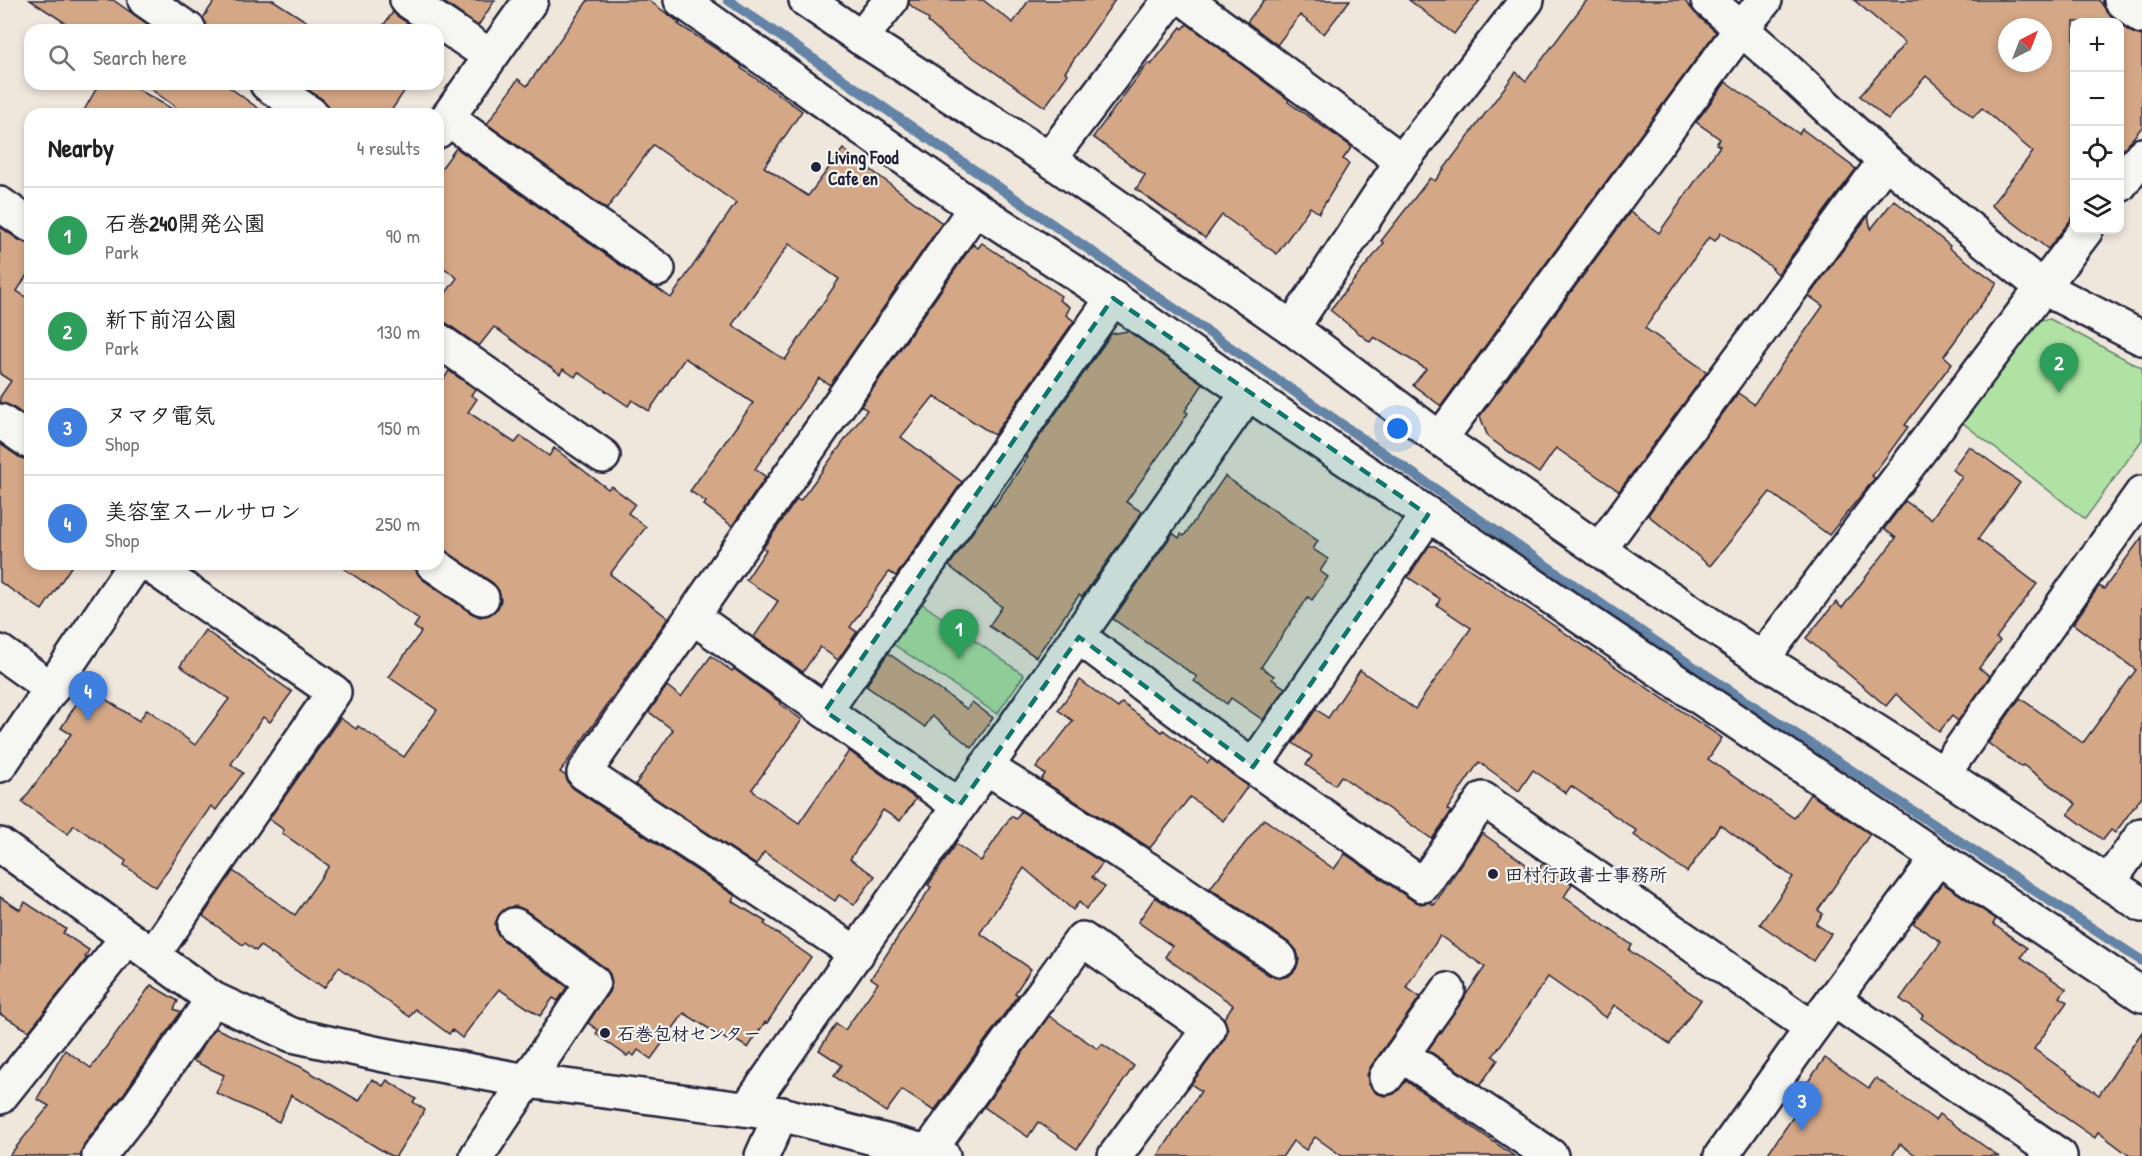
<!DOCTYPE html>
<meta charset="utf-8">
<style>
:root{--surface:#fff;--page:#f6f6f6;--text:#222;--muted:#767676;--line:#e0e0e0;--accent:#22223b}
body{margin:0;font-family:"Patrick Hand","Klee One",sans-serif;background:var(--page);color:var(--text)}
.controls{position:absolute;right:18px;top:18px;display:grid;overflow:hidden;border-radius:12px;box-shadow:0 3px 9px #0003}
.controls button{width:54px;height:54px;display:grid;place-items:center;padding:0;border:0;border-bottom:2px solid var(--line);background:var(--surface);color:var(--text);font:30px sans-serif}
.compass{position:absolute;left:1998px;top:18px;width:54px;height:54px;border-radius:50%;background:var(--surface);box-shadow:0 3px 9px #0003;rotate:42deg}
.you{position:absolute;left:1398px;top:429px;width:21px;height:21px;margin:-15px;border:4px solid #fff;border-radius:50%;background:#1a73e8;box-shadow:0 0 0 9px #1a73e833}
.badge{display:grid;place-items:center;width:39px;height:39px;border-radius:50%;background:var(--accent);color:#fff;font-size:20px;font-weight:700}
.pin{position:absolute;translate:-50% -50px;filter:drop-shadow(0 2px 3px #0008)}
.pin::after{content:'';position:absolute;top:32px;width:21px;height:18px;background:inherit;clip-path:polygon(0 0,100% 0,50% 100%)}
.list{margin:0;padding:0;list-style:none}
h2{display:flex;justify-content:space-between;align-items:center;height:78px;margin:0;padding:0 24px;font-size:26px}
h2 small{font-size:20px;font-weight:400;color:var(--muted)}
.list li{display:grid;grid-template-columns:39px 1fr auto;gap:18px;align-items:center;box-sizing:border-box;height:96px;padding:0 24px;border-top:2px solid var(--line)}
.list b{display:block;font-size:22px;white-space:nowrap}
.list p{margin:0;font-size:20px;white-space:nowrap;color:var(--muted)}
.list em{font-size:20px;font-style:normal;color:var(--muted)}
.icon{flex:none;width:33px;height:33px;fill:none;stroke:currentColor;stroke-width:2;stroke-linecap:round;stroke-linejoin:round}
.map{position:relative;flex:none;width:2142px;height:1156px;overflow:hidden}
.search{position:absolute;background:var(--surface);box-shadow:0 3px 9px #0003;left:24px;top:24px;width:420px;height:66px;display:flex;align-items:center;gap:15px;box-sizing:border-box;padding:0 21px;border-radius:18px;color:var(--muted);font-size:22px}
.panel{position:absolute;background:var(--surface);box-shadow:0 3px 9px #0003;left:24px;top:108px;width:420px;height:462px;border-radius:18px}
.map>svg:first-child{display:block}
</style>
<div class="map">
<svg width="2142" height="1156" viewBox="0 0 2142 1156">
<rect width="100%" height="100%" fill="#efe6dc"/>
<filter id="ink" filterUnits="userSpaceOnUse"><feTurbulence type="fractalNoise" baseFrequency=".0167" numOctaves="2"/><feDisplacementMap in="SourceGraphic" scale="12" xChannelSelector="R" yChannelSelector="G"/><feConvolveMatrix kernelMatrix="1 2 1 2 8 2 1 2 1" color-interpolation-filters="sRGB"/></filter>
<g filter="url(#ink)">
<!-- green -->
<g fill="#afe2a3" stroke="#68826f" stroke-width="1.5">
<path d="M2050 319 2142 368V440L2085 519 1958 419 2030 320Z"/>
<path d="M921 603 1024 675 997 714 893 644Z"/>
</g>
<g fill="none" stroke-linecap="round" stroke-linejoin="round">
<!-- stream -->
<path stroke="#6484a6" stroke-width="10" d="M728 0 1671 652 2142 961"/>
</g>
<!-- building -->
<g fill="#d4a786" stroke="#22223b" stroke-width="1.5" fill-rule="evenodd">
<path d="M30 0H113L156 30H76Z"/>
<path d="M215 0H273L320 30H208L203 18Z"/>
<path d="M441 0H495L478 26Z"/>
<path d="M588 0H648L680 23 678 24 729 57 742 66 741 68 802 111 764 167 808 196 843 149 942 223 830 385 819 378 774 441 755 469 766 477 732 526 704 505 706 502 690 491 753 403 685 358 649 411 632 400 628 406 578 372 575 377 563 369 560 374 494 327 479 346 438 317V304L457 278 438 263V173L456 148 647 284 657 288 671 298 736 203 653 145 607 209 487 124 518 79 527 86ZM789 244 839 279 785 360 732 325Z"/>
<path d="M909 0H983L1013 23 1029 0H1115L1065 72 1068 74 1045 107 948 40 928 22 929 20 909 4Z"/>
<path d="M1264 0H1350L1324 34 1300 15 1277 45 1247 22Z"/>
<path d="M1409 0H1480L1454 34Z"/>
<path d="M1587 0H1684L1696 14 1716 32 1441 406 1413 385 1426 369 1374 337 1370 342 1330 310 1384 243 1381 241 1430 178 1435 181 1516 72 1526 81Z"/>
<path d="M1854 0H2099L2109 14 2119 22H2074V216L2048 249 1991 205 2033 152 1982 108 1973 117 1926 76 1888 120 1860 96 1905 43ZM2007 27H2043V63H2007Z"/>
<path d="M393 12 397 16 418 30H380Z"/>
<path d="M2120 23 2131 32 2142 36V127L2120 154Z"/>
<path d="M1187 24 1289 100 1288 102 1352 147 1343 159 1349 164 1319 213 1310 207 1277 254 1222 215 1205 238 1136 189 1145 175 1093 137 1148 63 1151 65 1181 27 1183 29Z"/>
<path d="M1726 82 1799 134 1802 129 1856 169 1778 274 1772 269 1773 268 1721 233 1715 241 1709 237 1645 328 1707 372 1619 491 1556 448 1539 473 1488 437 1480 416 1630 212 1659 233 1720 146 1716 144 1720 139 1696 122Z"/>
<path d="M99 84H129L181 114H82Z"/>
<path d="M144 84H225L266 114H185Z"/>
<path d="M305 84H409L389 114H330L328 105 322 99 303 86Z"/>
<path d="M1894 200 1950 246 1949 248 1997 283 1944 356 1952 363 1905 425 1908 427 1872 476 1875 478 1829 535 1770 492 1710 566 1648 515 1738 393 1754 404 1823 306 1809 296 1868 216 1871 229Z"/>
<path d="M0 227 19 240 30 244V270L17 291 30 300V419L11 406 0 403V397L11 381 0 374Z"/>
<path d="M982 243 1061 296 1059 300 1070 307 1066 315 1074 321 994 435 934 396 901 437 962 482 896 576 889 572 850 627 857 632 838 660 820 647 803 672 754 637 778 601 746 580 766 550 763 548 797 499 800 501 867 410 861 406 973 244 978 248Z"/>
<path d="M1128 331 1203 384 1185 411 1188 413 1179 427 1126 502 1142 512 1082 597 1079 595 1036 657 989 626 1002 607 949 566 992 504 994 506 1028 457 1026 456 1111 334Z"/>
<path d="M449 371 475 389 471 395 477 399 468 412 515 443 521 436 549 456 554 448 608 489 611 486 635 504 628 513 646 527 610 574 668 618 560 772 566 776 567 782 574 789 735 896 732 901 766 922 764 924 811 957 767 1023 765 1022 748 1048 729 1036 727 1040 684 1013 651 1059 638 1050 634 1056 630 1053 627 1056 596 1034 598 1030 588 1023 609 992 612 983 610 974 604 967 525 910 516 906 507 908 499 915 495 924 497 933 503 940 567 987 558 1001 553 998 540 1016 499 989 462 1038 452 1030 449 1034 415 1009 410 1017 339 967 324 988 317 983 316 984 260 946 256 951 245 943 243 945 203 916 233 871 295 915 329 866 282 833 284 830 269 819 340 718 356 729 358 726 404 757 437 710 389 677 421 632 414 627 419 619 337 564H413L422 579 471 613 480 617 489 615 498 608 501 600 499 591 493 583 438 546V387Z"/>
<path d="M0 444 19 457 30 460V564H73L42 610 0 582Z"/>
<path d="M1969 446 2020 483 1978 539 2037 584 1996 638 2000 641 1979 668 1990 676 1958 721 1952 716 1939 732 1896 694 1886 706 1806 638 1836 602 1842 608 1896 538 1884 529 1905 501 1931 519 1962 477 1952 469Z"/>
<path d="M1225 476 1318 541 1313 549 1328 559 1320 571 1328 577 1312 600 1308 597 1261 667 1274 676 1272 679 1285 688 1263 720 1231 698 1227 704 1194 681 1197 677 1113 619 1173 533 1179 538 1181 534 1184 536Z"/>
<path d="M2142 537V796L2115 833 2111 830 2103 840 2068 814 2076 804 2023 765 2021 767 1988 743 2020 698 2083 743 2136 670 2073 624 2099 586 2104 589Z"/>
<path d="M1429 546H1435L1722 738 1708 759 1794 818 1810 794 1870 834 1818 910 1823 914 1816 924 1831 934 1813 961 1760 924 1793 877 1720 825 1687 872 1634 835 1637 831 1571 786 1566 793 1533 770 1519 791 1479 762 1447 809 1451 812 1432 839 1341 776 1335 785 1306 765 1312 756 1293 743 1316 709 1328 718 1360 670 1415 709 1471 628 1437 605 1440 599 1408 577Z"/>
<path d="M205 630 292 692 270 722 263 717 231 764 243 773 216 810 211 806 156 887 124 865 126 861 74 825 68 834 22 802 71 734 61 728 87 687 139 721 147 709 195 745 229 699 180 666Z"/>
<path d="M888 653 967 709 972 702 993 718 972 748 932 716 925 727 866 686Z"/>
<path d="M711 656 732 671 734 669 781 703 780 704 802 720 752 789 755 793 799 823 849 751 916 799 900 821 883 810 850 859 875 876 854 905 839 895 835 901 764 852 756 865 635 785 673 730 649 712 667 686 681 697Z"/>
<path d="M1080 680 1118 708 1122 703 1162 732 1163 730 1208 763 1211 759 1248 786 1223 821 1190 797 1150 848 1041 780 1045 774 1036 768 1073 721 1058 710Z"/>
<path d="M1021 811 1103 863 1092 877 1105 887 1086 909 1079 902 1073 910 1024 868 980 933 1031 969 1015 993 1018 995 934 1111 902 1090 886 1112 834 1076 842 1065 819 1050 836 1024 845 1030 878 983 871 978 931 887 928 885 956 844 981 861 1011 816 1016 819Z"/>
<path d="M1264 819 1334 869 1345 854 1412 900 1421 904 1429 902 1434 905 1482 833 1537 872 1543 863 1572 884 1564 897 1632 945 1629 950 1701 1000 1670 1044 1614 1005 1606 1018 1548 977 1493 1056 1498 1060 1480 1085 1428 1050 1485 967 1440 936 1406 987 1420 997 1371 1066 1367 1075 1369 1084 1376 1093 1385 1096 1394 1094 1406 1081 1514 1156H1342L1315 1137 1306 1150 1293 1141 1283 1156H1158L1201 1091 1191 1084 1224 1040 1228 1030 1224 1018 1233 1005 1165 957 1172 946 1138 922 1155 897 1269 975 1279 978 1289 976 1296 969 1299 960 1297 951 1291 944 1210 888Z"/>
<path d="M1942 883 1996 919 1993 924 2027 948 2021 957 2066 989 2060 997 2067 1002 2034 1049 2099 1095 2142 1032V1156H2130L2098 1132 2095 1138 1921 1018 1923 1015 1900 999 1941 942 1913 923Z"/>
<path d="M0 897 20 910 25 902 66 929 63 933 89 950 85 957 87 958 29 1031 0 1014Z"/>
<path d="M151 985 178 1001 174 1009 181 1012 156 1047H155L123 1095 84 1144 81 1156H9L49 1106 37 1099 65 1050 91 1068Z"/>
<path d="M1049 1016 1098 1049 1102 1044 1134 1066 1077 1149 1038 1122 1028 1137 984 1107Z"/>
<path d="M215 1028 301 1067 359 1101 372 1079 383 1086 387 1080 416 1099 413 1102 425 1110 396 1156H391L291 1095 279 1122 216 1093 224 1075 193 1061Z"/>
<path d="M1825 1058 1869 1088 1876 1078 1935 1120 1939 1114 1998 1156H1917L1900 1144 1892 1156H1766L1814 1087 1807 1083Z"/>
</g>
<g fill="none" stroke-linecap="round" stroke-linejoin="round">
<defs>
<g id="minor">
<path d="M145 0 189 30"/>
<path d="M407 0 490 56"/>
<path d="M681 0 975 208 1113 298 1248 393 2142 995"/>
<path d="M806 0 861 38 1049 159 1292 328 1440 439 1637 576 1762 659 1943 774 2142 905"/>
<path d="M1186 0 1402 161"/>
<path d="M1708 0 1770 54 1885 161 2042 287 2142 338"/>
<path d="M2121 0 2142 17"/>
<path d="M861 38 891 0"/>
<path d="M267 84 311 114"/>
<path d="M447 118 658 269"/>
<path d="M438 131 531 0"/>
<path d="M1049 159 1170 0"/>
<path d="M2120 185 2142 155"/>
<path d="M0 204 30 225"/>
<path d="M1292 328 1402 161 1527 0"/>
<path d="M438 340 603 456"/>
<path d="M0 421 30 442"/>
<path d="M1440 439 1741 29 1765 0"/>
<path d="M1599 550 1885 161"/>
<path d="M148 564 334 692 153 955"/>
<path d="M433 564 482 598"/>
<path d="M693 617 959 806"/>
<path d="M1079 637 1253 767 1423 885 1483 799 1812 1028"/>
<path d="M0 652 52 689"/>
<path d="M1762 659 2086 230"/>
<path d="M825 711 1113 298"/>
<path d="M0 765 135 564"/>
<path d="M986 767 1155 874 1280 959"/>
<path d="M1253 767 1428 515"/>
<path d="M1943 774 2142 493"/>
<path d="M0 845 213 999 292 1035 379 1054 527 1081 781 1114 943 1156"/>
<path d="M2108 883 2142 835"/>
<path d="M857 954 584 773 975 208"/>
<path d="M1833 999 2060 1156"/>
<path d="M1402 1055 1551 1156"/>
<path d="M1386 1077 1448 990"/>
<path d="M0 1097 127 938"/>
<path d="M747 1109 1248 393"/>
<path d="M929 1151 1082 939 1209 1029 1115 1156"/>
<path d="M99 1156 138 1106 213 999"/>
<path d="M477 1156 593 982 514 925"/>
<path d="M762 1156 781 1114"/>
<path d="M1721 1156 1812 1028 1937 859"/>
</g>
</defs>
<!-- minor casing -->
<use href="#minor" stroke="#22223b" stroke-width="38"/>
<!-- minor -->
<use href="#minor" stroke="#f6f6f2" stroke-width="33"/>
</g>
</g>
<!-- marked area -->
<path fill="#0f766e" fill-opacity="0.2" stroke="#0f766e" stroke-width="4.5" stroke-dasharray="12 8" stroke-linejoin="round" d="M1113 298 1428 515 1253 767 1079 637 959 806 825 711Z"/>
<!-- markers -->
<g fill="#22223b" stroke="#f6f6f2" stroke-width="2">
<circle cx="816" cy="167" r="6"/>
<circle cx="1493" cy="874" r="6"/>
<circle cx="605" cy="1033" r="6"/>
</g>
<g text-anchor="middle" dominant-baseline="central" stroke-width="4.5" stroke-linejoin="round" paint-order="stroke">
<!-- poi labels -->
<g font-size="18" font-weight="bold" fill="#22223b" stroke="#f6f6f2" text-anchor="start">
<text x="828" y="157">Living Food<tspan x="828" dy="21">Cafe en</tspan></text>
<text x="1505" y="874">田村行政書士事務所</text>
<text x="617" y="1033">石巻包材センター</text>
</g>
</g>
</svg>
<div class="controls">
<button>+</button>
<button>−</button>
<button><svg class="icon" aria-label="locate" viewBox="0 0 24 24"><circle cx="12" cy="12" r="6"/><path d="M12 2v4M12 18v4M2 12h4M18 12h4"/></svg></button>
<button><svg class="icon" aria-label="layers" viewBox="0 0 24 24"><path d="M12 4l9 5-9 5-9-5zM3 14l9 5 9-5"/></svg></button>
</div>
<svg class="compass" viewBox="-18 -18 36 36"><path d="M0-13l5 13h-10z" fill="#e53935"/><path d="M0 13l5-13h-10z" fill="#767676"/></svg>
<div class="you"></div>
<div class="pin badge" style="left:959px;top:659px;background:#2e9e5b">1</div>
<div class="pin badge" style="left:2059px;top:393px;background:#2e9e5b">2</div>
<div class="pin badge" style="left:1802px;top:1131px;background:#3f7fe0">3</div>
<div class="pin badge" style="left:88px;top:721px;background:#3f7fe0">4</div>
<div class="search"><svg class="icon" aria-label="search" viewBox="0 0 24 24"><circle cx="10" cy="10" r="6"/><path d="M15 15l6 6"/></svg>Search here</div>
<section class="panel">
<h2>Nearby<small>4 results</small></h2>
<ul class="list">
<li><span class="badge" style="background:#2e9e5b">1</span><div><b>石巻240開発公園</b><p>Park</p></div><em>90 m</em></li>
<li><span class="badge" style="background:#2e9e5b">2</span><div><b>新下前沼公園</b><p>Park</p></div><em>130 m</em></li>
<li><span class="badge" style="background:#3f7fe0">3</span><div><b>ヌマタ電気</b><p>Shop</p></div><em>150 m</em></li>
<li><span class="badge" style="background:#3f7fe0">4</span><div><b>美容室スールサロン</b><p>Shop</p></div><em>250 m</em></li>
</ul>
</section>
</div>
